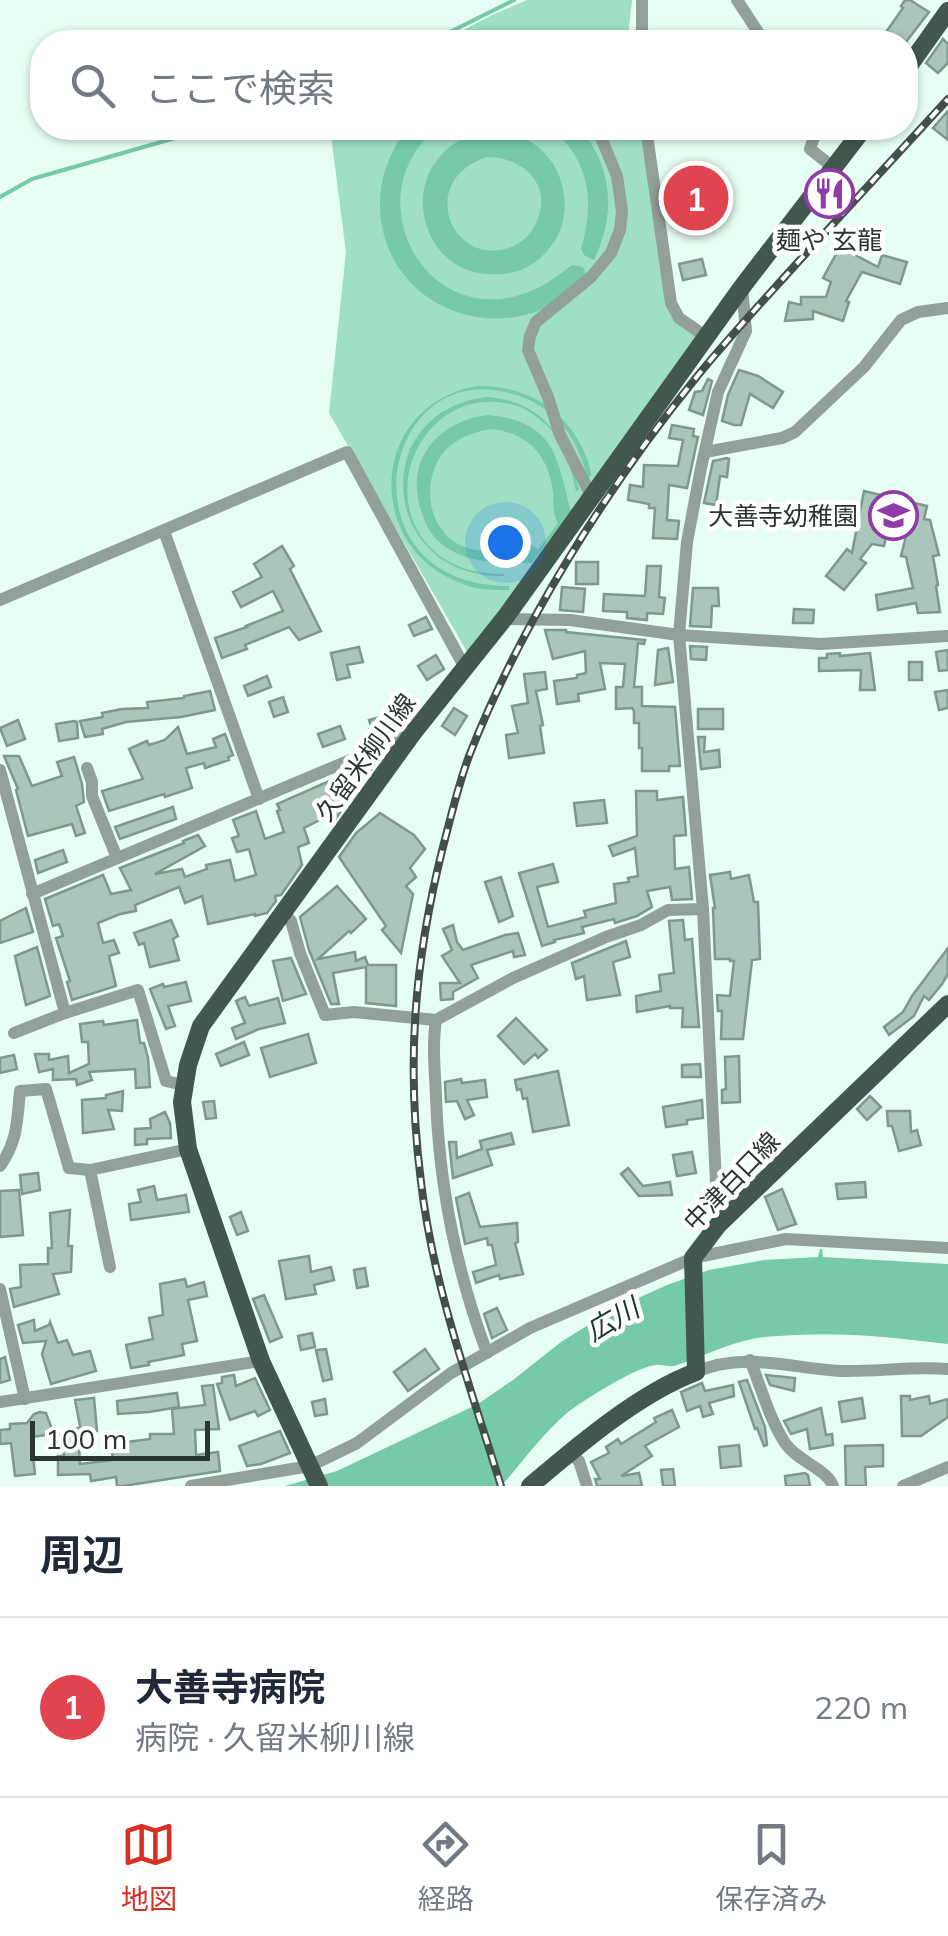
<!DOCTYPE html>
<html lang="ja">
<meta charset="utf-8">
<style>
:root{--surface:#fff;--page:#f2f2f3;--text:#1f2937;--muted:#747a83;--line:#e0e1e3;--accent:#d93025}
body{margin:0;font-family:Mulish,"Noto Sans JP",sans-serif;background:var(--page);color:var(--text)}
.scale{position:absolute;left:30px;bottom:25px;width:180px;box-sizing:border-box;padding-left:10px;border:5px solid #2a3530;border-top:0;font-size:28px;line-height:35px;white-space:nowrap;color:#2a3530;-webkit-text-stroke:8px #fff;paint-order:stroke}
.you{position:absolute;left:505px;top:542px;width:35px;height:35px;margin:-25px;border:8px solid #fff;border-radius:50%;background:#1a73e8;box-shadow:0 0 0 15px #1a73e833}
.badge{display:grid;place-items:center;width:65px;height:65px;border-radius:50%;background:var(--accent);color:#fff;font-size:32px;font-weight:700}
.pin{position:absolute;translate:-50% -50%;border:5px solid #fff;box-shadow:0 2px 10px #0006}
.list{margin:0;padding:0;list-style:none}
h2{display:flex;justify-content:space-between;align-items:center;height:130px;margin:0;padding:0 40px;font-size:42px}
h2 small{font-size:32px;font-weight:400;color:var(--muted)}
.list li{display:grid;grid-template-columns:65px 1fr auto;gap:30px;align-items:center;box-sizing:border-box;height:180px;padding:0 40px;border-top:2px solid var(--line)}
.list b{display:block;font-size:38px;white-space:nowrap}
.list p{margin:0;font-size:32px;white-space:nowrap;color:var(--muted)}
.list em{font-size:32px;font-style:normal;color:var(--muted)}
.icon{flex:none;width:55px;height:55px;fill:none;stroke:currentColor;stroke-width:2;stroke-linecap:round;stroke-linejoin:round}
.map{position:relative;flex:none;width:948px;height:1486px;overflow:hidden}
.search{position:absolute;background:var(--surface);box-shadow:0 2px 8px #0004;left:30px;right:30px;top:30px;height:110px;display:flex;align-items:center;gap:25px;box-sizing:border-box;padding:0 35px;border-radius:40px;color:var(--muted);font-size:38px}
.sheet{height:310px;background:var(--surface)}
nav{display:flex;justify-content:space-around;align-items:center;box-sizing:border-box;height:140px;border-top:2px solid var(--line);background:var(--surface);font-size:28px;color:var(--muted)}
nav a{display:grid;justify-items:center;gap:5px}
nav .on{color:var(--accent)}
.map>svg:first-child{display:block}
</style>
<div class="map">
<svg width="948" height="1486" viewBox="0 0 948 1486">
<rect width="100%" height="100%" fill="#e6fef3"/>
<!-- green -->
<g fill="#9fdfc5">
<path d="M527 0H632L628 37 632 42H441L492 15Z"/>
<path d="M330 128H643L676 319 698 339 469 655 329 413 346 252Z"/>
</g>
<!-- water -->
<g fill="#76c9a9" fill-rule="evenodd">
<path d="M408 128H437C354 196 424 330 526 293 543 287 558 276 572 265L583 267 586 274C572 284 559 299 544 308 527 317 503 320 484 318 389 308 348 201 408 128Z"/>
<path d="M551 128H580C613 167 616 215 594 260L584 255 581 249C595 201 590 161 551 128Z"/>
<path d="M486 132C493 132 501 132 508 133 549 141 571 182 563 220 560 238 548 252 534 263 521 272 506 275 490 274 428 274 400 193 445 151 456 140 470 136 486 132ZM487 157C523 157 554 185 536 223 531 235 521 244 508 248 451 267 416 180 487 157Z"/>
<path d="M477 386C533 385 577 417 591 472V476L587 477C578 440 559 411 522 397 381 343 335 586 509 586V590C493 590 478 590 463 584 362 548 369 405 477 386Z"/>
<path d="M486 397C544 401 566 438 579 490L576 491C572 474 568 455 559 440 554 431 545 424 538 418 525 407 513 403 496 402 423 397 380 489 427 544 446 566 475 574 503 574L504 576C380 579 366 412 486 397Z"/>
<path d="M488 415C555 422 556 455 571 511L532 563C501 562 469 565 443 545 432 537 426 526 422 513 403 462 437 421 488 415ZM492 429C528 433 549 456 553 492 554 504 552 513 558 523L538 550 532 545C509 548 484 556 462 546 429 531 422 488 439 459 450 440 472 432 492 429Z"/>
<path d="M820 1249H822L823 1257 948 1264V1344C897 1338 847 1332 795 1335 783 1336 769 1336 757 1338 729 1343 704 1356 677 1365 669 1368 663 1364 655 1365 636 1367 582 1401 567 1413 541 1435 523 1462 501 1486H285L337 1471 478 1404 513 1380 561 1342 612 1310 667 1285 709 1270 764 1260 818 1257Z"/>
</g>
<g fill="none" stroke-linecap="round" stroke-linejoin="round">
<!-- stream -->
<g stroke="#76c9a9" stroke-width="4">
<path d="M430 42 514 0"/>
<path d="M0 197 32 179 210 128"/>
</g>
</g>
<!-- building -->
<g fill="#aac6ba" stroke="#7d988c" stroke-width="2.5">
<path d="M905 0H910L929 12 906 42H879L903 8 901 6Z"/>
<path d="M943 39 948 44V63L938 73 926 63Z"/>
<path d="M948 111V140L933 128Z"/>
<path d="M722 176 727 208 670 218 665 189 686 185 687 188 707 184V179Z"/>
<path d="M839 181 848 191 831 206 825 199Z"/>
<path d="M840 247 878 267 882 255 907 262 900 284 862 272 846 301 849 302 843 321 813 311V319L785 321 789 302 801 305V297H826L831 282 823 278Z"/>
<path d="M702 259 706 275 683 280 679 264Z"/>
<path d="M739 370 758 376 783 392 773 408 750 394 741 425H734L722 421 728 395Z"/>
<path d="M708 379 712 381 703 415 689 410 695 392 702 391Z"/>
<path d="M672 425 694 429 693 436 698 437 687 488 669 485 667 520 679 521 677 539 653 538 655 508H649V504L628 500 630 485 643 487 644 465 678 466 683 440 669 438Z"/>
<path d="M727 458 729 459 727 477 720 476 716 505 704 503 713 461Z"/>
<path d="M864 491 927 506 924 519 930 520 939 555 933 556 938 585 936 586 940 612 918 613 916 603 878 610 876 595 913 588 906 557 901 556 909 524 890 520 884 546 872 544 860 559 866 563 844 590 826 576 847 549 852 553Z"/>
<path d="M282 546 294 566 290 569 321 631 299 640 289 627 245 645 247 649 222 658 215 638 247 627 246 626 283 611 273 591 241 607 233 592 262 577 254 564Z"/>
<rect x="576" y="562" width="22" height="22"/>
<path d="M647 566H661L659 597 665 598 663 614 647 613V620L627 618V612L603 611 604 594 645 596Z"/>
<path d="M562 587 585 589 583 612 560 610Z"/>
<path d="M693 588H718L719 606H712L711 627 690 626Z"/>
<path d="M794 609 814 610 813 623H793Z"/>
<path d="M426 617 432 629 414 636 409 625Z"/>
<path d="M545 630H566V632L645 640 644 644 638 643 634 687H642V706L675 707 680 766H669V771H642V748H639V723H634V711L632 708 616 709V687H623L625 664 600 663 605 689 578 694 579 701 557 704 554 681 577 678V675L586 673 585 651 553 659Z"/>
<path d="M690 646 707 647 706 660 691 659Z"/>
<path d="M359 647 363 662 347 665 350 677 337 680 331 653Z"/>
<path d="M668 648 673 682 655 685 658 650Z"/>
<path d="M948 650V670L939 671 936 652Z"/>
<path d="M840 653V656L870 653 875 690H860L861 670 819 671V658H827V654Z"/>
<path d="M436 655 444 669 427 680 418 666Z"/>
<rect x="909" y="662" width="13" height="18"/>
<path d="M545 672 547 689 536 691 543 725 540 726 544 753 509 758 506 735 518 733 512 706 528 703 524 674Z"/>
<path d="M267 676 271 687 248 696 244 686Z"/>
<path d="M948 690V708L939 710 935 692Z"/>
<path d="M210 691 215 710 181 717 126 722 102 729 103 734 85 737 80 721 103 717 102 713 122 709 148 708 147 702 184 698V696Z"/>
<path d="M283 697 288 712 274 717 269 702Z"/>
<path d="M454 708 467 716 455 735 442 726Z"/>
<rect x="698" y="709" width="25" height="20"/>
<path d="M383 716 389 732 375 737 369 720Z"/>
<path d="M18 720 25 739 7 746 0 728Z"/>
<path d="M74 721 77 722 78 738 59 741 56 724Z"/>
<path d="M340 726 345 739 323 747 318 734Z"/>
<path d="M178 727 187 754 216 747 213 739 225 734 233 755 228 757 229 760 205 768 204 763 186 768 192 788 165 797 164 794 109 811 102 791 143 779 129 749 147 741 149 745 165 740Z"/>
<path d="M698 737H705L704 752 719 750 720 767 701 769Z"/>
<path d="M4 756H19L32 786 62 776 57 762 74 757 82 784 84 802 76 806 85 833 76 836 72 824 28 836 16 790 18 789Z"/>
<path d="M379 759 370 771 355 777 359 787 350 799 339 803 344 807 334 821 328 816 304 828 309 843 298 847 302 865 281 895 275 896 276 901 267 913 255 916V914L208 924 202 896 185 903 179 887 135 905 136 911 120 914 98 923 103 943 114 940 119 953 109 956 116 986 72 1000 67 982 70 981 56 938 63 936 59 924 53 926 45 899 103 875 111 894 131 890 120 868 184 843 183 841 198 835 205 846 155 874 182 869 185 877 207 869 206 865 230 860 235 881 256 875 249 849 237 852 232 838 239 836 233 820 256 811 265 839 284 832 277 811 280 810 277 804Z"/>
<path d="M636 791H657V800L683 797 686 835 674 836 675 869 689 867 692 899 672 900 670 887 647 891 652 907 637 916 615 923 614 919 582 927 584 933 554 940 555 942 542 946 519 873 553 864 558 882 537 887 548 927 586 917 584 911 616 903 614 884 629 882 628 878 638 876 635 848 613 856 609 846 637 836Z"/>
<path d="M604 800 607 823 577 826 574 803Z"/>
<path d="M173 807 176 819 120 839 115 827Z"/>
<path d="M380 813 414 835 425 849 410 868 416 877 406 886 413 894 401 953 382 930 386 926 339 857 356 833Z"/>
<path d="M63 850 67 862 38 873 35 860Z"/>
<path d="M730 872 731 879 749 875 754 902H758L760 959 752 960 743 1039H721L722 1011H718L717 995 730 996 734 961H730V959H715L713 908H715L710 875Z"/>
<path d="M501 877 513 916 499 922 485 882Z"/>
<path d="M337 886 366 919 351 933 349 931 318 959 355 952 356 961 365 957 368 965H396V1006L366 1003V967L333 973 339 1004H331L309 950 300 917Z"/>
<path d="M26 908 33 932 0 943V921Z"/>
<path d="M171 920 178 936 173 939 179 960 150 967 144 943 139 945 134 933Z"/>
<path d="M683 920 685 940 692 939 699 1027H682L683 1008H670V1006L637 1012 636 996 661 991 659 975 674 973 669 921Z"/>
<path d="M453 925 457 942 463 950 505 935 518 933 525 955 514 957 513 951 471 965 478 978 453 992V999L441 1000 440 983H460L442 956 452 950 443 929Z"/>
<path d="M626 941 630 957 613 962 620 995 587 1000 584 976 576 979 572 963Z"/>
<path d="M37 947 50 996 26 1005 15 956Z"/>
<path d="M948 948V974L942 984 929 1000 924 996 914 1016 889 1035 884 1027 903 1012 912 996Z"/>
<path d="M291 958 306 994 283 1001 273 961Z"/>
<path d="M186 982 191 1001 168 1006 175 1026 166 1029 150 989 163 984 164 987Z"/>
<path d="M245 997 249 1006 278 998 285 1023 259 1029 236 1039 232 1028 245 1023 236 1001Z"/>
<path d="M516 1018 547 1050 538 1058 535 1054 524 1064 498 1036Z"/>
<path d="M137 1020 140 1043H144L148 1058 150 1087 136 1088 135 1069 89 1072 92 1080 77 1085 76 1079 53 1080V1069L39 1072 35 1054H49V1060L68 1056 69 1073 89 1064 88 1042H82L80 1024 103 1021 104 1025Z"/>
<path d="M308 1034 316 1063 270 1077 261 1048Z"/>
<path d="M244 1042 249 1055 221 1066 216 1054Z"/>
<path d="M14 1055 17 1069 0 1073V1058Z"/>
<path d="M739 1056 740 1102 722 1103V1090L726 1089 725 1057Z"/>
<path d="M700 1064 701 1077H682V1065Z"/>
<path d="M558 1071 569 1125 533 1132 527 1098 523 1099 521 1089 517 1090 515 1080Z"/>
<path d="M461 1079 462 1083 485 1080 487 1097 467 1100 474 1115 465 1119 457 1101 446 1102 445 1082Z"/>
<path d="M123 1091 122 1111 108 1110 114 1129 83 1133 82 1100 106 1098V1095Z"/>
<path d="M870 1096 881 1107 867 1120 857 1109Z"/>
<path d="M702 1100 703 1118 687 1120V1124L666 1127 663 1107Z"/>
<path d="M214 1101 216 1118 206 1119 203 1102Z"/>
<path d="M887 1111H910L911 1132 917 1130 921 1145 899 1151 892 1126H888Z"/>
<path d="M165 1112 170 1123 171 1138 147 1139V1144L135 1145V1129L151 1128 150 1119Z"/>
<path d="M511 1133 514 1144 487 1150 492 1165 453 1178 449 1142H456L457 1158 482 1149 480 1141Z"/>
<path d="M692 1152 696 1173 677 1176 673 1155Z"/>
<path d="M628 1168 643 1186 670 1182 672 1195 639 1196 621 1174Z"/>
<path d="M38 1173 40 1190 22 1194 20 1175Z"/>
<path d="M865 1182 866 1197 838 1199 836 1184Z"/>
<path d="M154 1186 157 1200 186 1195 189 1212 131 1220 129 1204 141 1202 138 1190Z"/>
<path d="M782 1189 796 1224 778 1230 765 1197Z"/>
<path d="M19 1190 23 1235 0 1237V1191Z"/>
<path d="M469 1193 480 1227 517 1223 518 1242 515 1243 523 1274 500 1279 499 1275 476 1283 473 1272 496 1265 492 1245H488L487 1238 465 1244 456 1198Z"/>
<path d="M70 1210 68 1246H72L71 1272 53 1274 59 1294 14 1307 10 1289 21 1287 20 1265 48 1264V1248H52L50 1213Z"/>
<path d="M241 1212 248 1231 237 1235 230 1217Z"/>
<path d="M309 1256 311 1272 331 1267 334 1280 314 1285 316 1294 286 1299 279 1261Z"/>
<path d="M365 1268 368 1286 357 1288 354 1270Z"/>
<path d="M185 1279 187 1287 204 1282 207 1296 188 1300 197 1341 182 1344 184 1355 148 1362 149 1365 131 1368 126 1345 153 1339 149 1318 163 1315 160 1284Z"/>
<path d="M264 1295 282 1337 270 1342 253 1299Z"/>
<path d="M497 1308 507 1330 492 1338 484 1314Z"/>
<path d="M34 1320 35 1331 49 1325 50 1322 58 1343 67 1340 73 1355 90 1351 96 1371 51 1384 42 1354 46 1341 23 1343 18 1325Z"/>
<path d="M312 1333 315 1347 301 1350 298 1336Z"/>
<path d="M326 1349 332 1379 323 1381 316 1350Z"/>
<path d="M425 1349 439 1369 408 1391 394 1372Z"/>
<path d="M5 1357 10 1380 0 1383V1359Z"/>
<path d="M234 1375 236 1386 255 1378 270 1410 258 1416 255 1411 230 1420 217 1384 222 1383V1377Z"/>
<path d="M766 1375 795 1378 794 1391 770 1385Z"/>
<path d="M747 1380 765 1427 767 1445 764 1446 757 1428 755 1429 739 1382Z"/>
<path d="M702 1383 705 1391 733 1385 734 1396 709 1403 713 1414 703 1417 700 1406 687 1411 681 1392Z"/>
<path d="M213 1385 219 1429 195 1430 196 1455 218 1452 220 1471 123 1486H117L116 1477 91 1481 90 1474 58 1475V1456H64L59 1432 78 1428 81 1445H79L80 1464 113 1460 111 1444 150 1439V1434H174L172 1409 205 1405 202 1386Z"/>
<path d="M177 1393 179 1407 149 1412 118 1414 117 1401Z"/>
<path d="M901 1396H910V1400L929 1396 930 1404 948 1399V1417L921 1436H902Z"/>
<path d="M94 1398 97 1431H81L75 1400Z"/>
<path d="M862 1398 865 1418 842 1422 839 1402Z"/>
<path d="M325 1399 327 1414 315 1416 312 1402Z"/>
<path d="M821 1408 826 1435 832 1434 833 1445 810 1449 807 1429 791 1434 784 1421Z"/>
<path d="M672 1410 679 1427 645 1446 652 1456 621 1476 639 1473 642 1486H597L595 1479H600L591 1462 609 1453 606 1447 618 1439 621 1444 656 1422 654 1418Z"/>
<path d="M40 1412 46 1413 54 1434 31 1437 35 1474 15 1476 11 1443 0 1444V1430L10 1429V1424L27 1423 34 1414Z"/>
<path d="M280 1431 290 1453 261 1464 247 1466 239 1446Z"/>
<path d="M739 1445 741 1466 721 1468 719 1447Z"/>
<path d="M883 1445V1466L865 1467 866 1486H846L845 1446Z"/>
<path d="M673 1469 675 1486H663L661 1470Z"/>
<path d="M805 1473 808 1475 810 1486H786L785 1476Z"/>
</g>
<g fill="none" stroke-linecap="round" stroke-linejoin="round">
<!-- minor -->
<g stroke="#939f99" stroke-width="12">
<path d="M737 0 760 35 769 42"/>
<path d="M642 42V0"/>
<path d="M746 42 760 35"/>
<path d="M646 128 671 303 679 318 708 338"/>
<path d="M817 128 810 149 834 168"/>
<path d="M705 452 782 438 795 432 864 367 901 320 918 312 948 308"/>
<path d="M592 497 560 435 548 397 528 350 530 336 536 322 591 277 611 253 620 230 622 211 617 176 597 128"/>
<path d="M164 531 259 799"/>
<path d="M0 600 347 452 464 666"/>
<path d="M507 615V619L570 620 679 635 821 644 948 636"/>
<path d="M87 768 92 782V796L117 858"/>
<path d="M0 770 65 1013"/>
<path d="M32 894 412 734"/>
<path d="M283 912 291 921 300 953 325 1015 354 1012 436 1020"/>
<path d="M14 1033 65 1013 138 990 166 1081 184 1085"/>
<path d="M0 1166C18 1141 17 1120 20 1091L46 1089 69 1168 90 1170 188 1149"/>
<path d="M90 1170 110 1267"/>
<path d="M718 1225 703 909 679 635 687 542 701 468 718 392 746 331 742 287"/>
<path d="M0 1289 25 1399"/>
<path d="M487 1353C456 1270 439 1186 436 1097 435 1071 432 1046 436 1020L513 978 606 937 641 925 668 910 703 909"/>
<path d="M750 1360C761 1387 769 1418 785 1443 797 1461 827 1469 833 1486"/>
<path d="M696 1372C744 1351 789 1368 840 1371 876 1372 912 1366 948 1369"/>
<path d="M0 1402 261 1361"/>
<path d="M569 1453 579 1461 587 1486"/>
<path d="M191 1486 310 1466 357 1443 451 1373 530 1328 693 1258 786 1239 948 1248"/>
<path d="M903 1486 948 1467"/>
</g>
<!-- major -->
<g stroke="#42574e" stroke-width="18">
<path d="M906 70 948 11"/>
<path d="M319 1486 261 1361 188 1149 182 1102 188 1065 201 1026 413 733 507 615 742 287 864 128"/>
<path d="M530 1486C576 1447 639 1393 696 1372L693 1258 718 1225 948 1004"/>
</g>
<defs>
<path id="rail" d="M501 1486C470 1386 433 1286 421 1182 406 1064 414 962 443 847 451 816 458 786 469 756 521 624 606 489 695 379 728 338 764 300 799 261 849 207 898 153 948 99"/>
</defs>
<!-- rail casing -->
<use href="#rail" stroke="#43504a" stroke-width="8"/>
<!-- rail -->
<use href="#rail" stroke="#fff" stroke-width="4" stroke-dasharray="11" stroke-linecap="butt"/>
</g>
<!-- icons -->
<defs>
<symbol id="restaurant-ring" viewBox="-11 -11 22 22"><circle r="9.5" fill="#fff" stroke="#8f3ba9" stroke-width="1.5"/><path d="M-5-6h1v4h1v-4h1v4h1v-4h1v5L-1.5 .5V6h-2V.5L-5-1ZM5-6V6H3V1.5H1.5Q1.5-4 5-6Z" fill="#8f3ba9"/></symbol>
<symbol id="school-ring" viewBox="-11 -11 22 22"><circle r="9.5" fill="#fff" stroke="#8f3ba9" stroke-width="1.5"/><path d="M0-5L7-2L0 1L-7-2ZM-4 1L0 2.5L4 1V4Q0 6-4 4Z" fill="#8f3ba9"/></symbol>
</defs>
<g fill-rule="evenodd">
<use href="#restaurant-ring" x="802" y="166" width="55" height="55"/>
<use href="#school-ring" x="866" y="488" width="55" height="55"/>
</g>
<g text-anchor="middle" dominant-baseline="central" stroke-width="9" stroke-linejoin="round" paint-order="stroke">
<!-- poi labels -->
<g font-size="25" fill="#2a3530" stroke="#fff">
<text x="829" y="239">麺や 玄龍</text>
<text x="858" y="515" text-anchor="end">大善寺幼稚園</text>
</g>
<!-- street labels -->
<g font-size="25" fill="#2a3530" stroke="#fff">
<text transform="translate(365 757) rotate(-54)">久留米柳川線</text>
<text transform="translate(731 1181) rotate(-46)">中津白口線</text>
</g>
<!-- water labels -->
<g font-size="28" font-style="italic" fill="#173c2f" stroke="#fff">
<text transform="translate(612 1319) rotate(-30)">広川</text>
</g>
</g>
</svg>
<div class="scale">100 m</div>
<div class="you"></div>
<div class="pin badge" style="left:696px;top:198px;background:#e0444e">1</div>
<div class="search"><svg class="icon" aria-label="search" viewBox="0 0 24 24"><circle cx="10" cy="10" r="6"/><path d="M15 15l6 6"/></svg>ここで検索</div>
</div>
<section class="sheet">
<h2>周辺<small></small></h2>
<ul class="list">
<li><span class="badge" style="background:#e0444e">1</span><div><b>大善寺病院</b><p>病院 · 久留米柳川線</p></div><em>220 m</em></li>
</ul>
</section>
<nav>
<a class="on"><svg class="icon" aria-label="map" viewBox="0 0 24 24"><path d="M3 6l6-2 6 2 6-2v14l-6 2-6-2-6 2zM9 4v14M15 6v14"/></svg>地図</a>
<a><svg class="icon" aria-label="directions" viewBox="0 0 24 24"><path d="M12 3l9 9-9 9-9-9zM9 14v-3h6M13 9l2 2-2 2"/></svg>経路</a>
<a><svg class="icon" aria-label="saved" viewBox="0 0 24 24"><path d="M7 4h10v16l-5-4-5 4z"/></svg>保存済み</a>
</nav>
